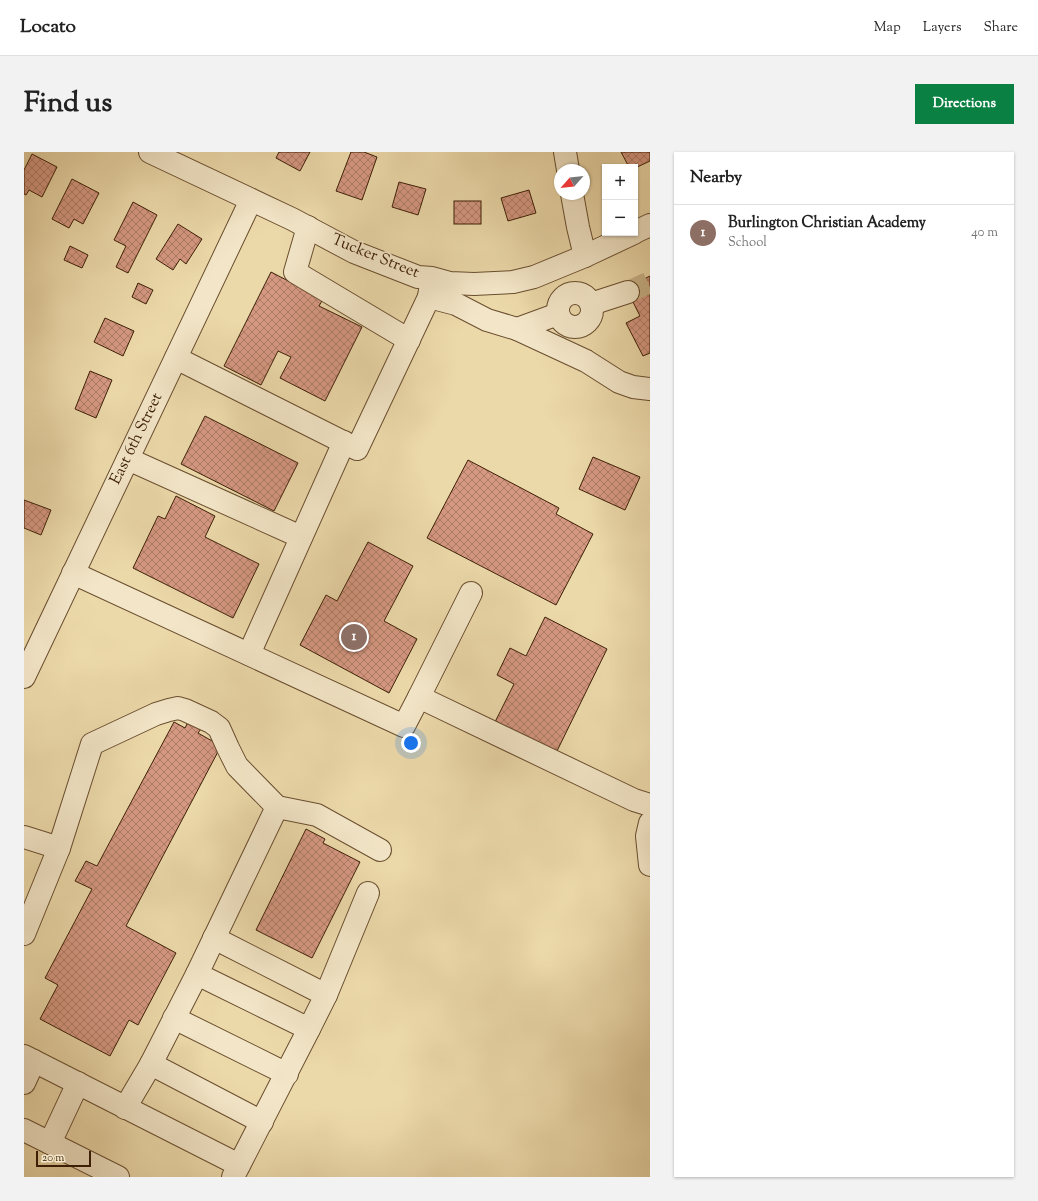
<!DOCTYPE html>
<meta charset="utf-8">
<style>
:root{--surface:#fff;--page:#f2f2f2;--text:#222;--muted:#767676;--line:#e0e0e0;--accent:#0b8043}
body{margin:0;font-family:"Sorts Mill Goudy",serif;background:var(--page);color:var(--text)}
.controls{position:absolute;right:12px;top:12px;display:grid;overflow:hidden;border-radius:0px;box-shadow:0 1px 3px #0004}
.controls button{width:36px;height:36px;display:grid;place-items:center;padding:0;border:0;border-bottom:1px solid var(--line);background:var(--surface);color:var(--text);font:20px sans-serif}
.compass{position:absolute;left:530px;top:12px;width:36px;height:36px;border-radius:50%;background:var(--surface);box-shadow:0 1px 3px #0004;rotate:243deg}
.scale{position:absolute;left:12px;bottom:10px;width:55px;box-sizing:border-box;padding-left:4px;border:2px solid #3d1f06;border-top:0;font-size:11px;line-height:14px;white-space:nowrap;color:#3d1f06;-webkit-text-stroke:3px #f3e6c8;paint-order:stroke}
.you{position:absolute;left:387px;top:591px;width:14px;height:14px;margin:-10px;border:3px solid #fff;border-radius:50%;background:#1a73e8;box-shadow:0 0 0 6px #1a73e833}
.badge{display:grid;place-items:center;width:26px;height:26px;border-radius:50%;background:var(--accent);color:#fff;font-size:13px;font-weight:700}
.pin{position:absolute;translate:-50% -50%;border:2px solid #fff;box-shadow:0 1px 4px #0006}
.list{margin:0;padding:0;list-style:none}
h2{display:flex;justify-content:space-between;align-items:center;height:52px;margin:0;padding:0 16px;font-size:17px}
h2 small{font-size:13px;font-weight:400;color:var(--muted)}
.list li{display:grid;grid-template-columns:26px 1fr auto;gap:12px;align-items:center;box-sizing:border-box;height:56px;padding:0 16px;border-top:1px solid var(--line)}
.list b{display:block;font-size:15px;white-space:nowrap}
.list p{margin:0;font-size:13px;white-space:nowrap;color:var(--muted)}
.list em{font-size:13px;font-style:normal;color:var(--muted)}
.map{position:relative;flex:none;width:626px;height:1025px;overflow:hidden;border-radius:0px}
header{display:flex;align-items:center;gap:24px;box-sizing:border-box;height:56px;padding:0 20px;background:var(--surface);border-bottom:1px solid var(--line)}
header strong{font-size:19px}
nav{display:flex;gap:22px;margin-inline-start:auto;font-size:14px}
.intro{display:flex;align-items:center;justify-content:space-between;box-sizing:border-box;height:96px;padding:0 24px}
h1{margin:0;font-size:28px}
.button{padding:10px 18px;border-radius:0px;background:var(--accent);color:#fff;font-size:14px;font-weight:700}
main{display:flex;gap:24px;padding:0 24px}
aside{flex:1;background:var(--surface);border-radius:0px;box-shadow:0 1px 3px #0004}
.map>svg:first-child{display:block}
</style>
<header>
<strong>Locato</strong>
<nav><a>Map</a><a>Layers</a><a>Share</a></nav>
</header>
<div class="intro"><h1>Find us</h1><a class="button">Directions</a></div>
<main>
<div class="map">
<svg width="626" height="1025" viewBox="0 0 626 1025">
<defs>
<pattern id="building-cross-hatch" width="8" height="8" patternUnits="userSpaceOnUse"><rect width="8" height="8" fill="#d59881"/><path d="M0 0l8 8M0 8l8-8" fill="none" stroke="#ae7b68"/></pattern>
</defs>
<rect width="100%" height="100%" fill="#ecd9aa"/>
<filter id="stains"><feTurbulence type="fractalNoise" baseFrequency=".005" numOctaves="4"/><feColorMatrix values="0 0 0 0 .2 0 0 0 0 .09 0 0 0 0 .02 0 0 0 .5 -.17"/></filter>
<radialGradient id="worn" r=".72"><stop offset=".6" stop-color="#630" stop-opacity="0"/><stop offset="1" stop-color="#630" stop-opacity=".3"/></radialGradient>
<!-- building -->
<g fill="url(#building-cross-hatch)" stroke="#3d1f06">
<path d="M255 0H286L276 19 252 6Z"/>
<path d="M327 0H340L353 5 338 48 312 39Z"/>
<path d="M597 0H626V9L611 16V15H605Z"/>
<path d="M8 2 33 15 18 45 5 38 2 43 0 42V18Z"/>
<path d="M48 27 75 41 59 72 50 67 45 76 28 67Z"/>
<path d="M375 30 402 37 394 63 368 55Z"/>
<path d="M505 38 512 61 484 69 477 46Z"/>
<rect x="430" y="49" width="27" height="23"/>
<path d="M109 50 133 63 104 121 92 115 102 94 90 88Z"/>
<path d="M154 72 178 87 162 112 156 107 149 118 132 107Z"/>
<path d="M46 94 64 103 58 116 40 108Z"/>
<path d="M247 120 299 147 295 154 338 175 301 249 256 226 267 205 254 199 237 233 200 214Z"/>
<path d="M626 124V201L619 204 602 171 616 164 602 136Z"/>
<path d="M114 131 129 138 122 152 108 145Z"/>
<path d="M81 166 110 179 99 204 70 190Z"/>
<path d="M66 219 88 228 72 266 51 257Z"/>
<path d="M181 264 274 311 250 359 157 312Z"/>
<path d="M569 305 616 325 601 358 555 337Z"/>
<path d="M444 308 535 356 532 362 569 382 532 453 403 386Z"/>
<path d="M152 344 191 364 181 385 235 412 209 466 109 416 134 364 141 367Z"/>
<path d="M0 348 27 358 17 383 0 376Z"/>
<path d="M344 390 389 414 360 469 393 487 365 541 276 493 302 443 313 449Z"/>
<path d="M521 465 583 497 532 601 471 570 490 532 473 523 486 496 502 504Z"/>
<path d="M150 570 161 576 164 570 177 577 174 581 197 594 102 774 152 801 114 873 105 868 86 904 16 867 34 833 21 826 68 737 51 729 62 709 73 714Z"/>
<path d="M282 677 301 687 299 691 336 710 288 806 232 778Z"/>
</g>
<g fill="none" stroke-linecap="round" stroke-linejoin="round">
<!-- minor-tunnel -->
<path stroke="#c9b489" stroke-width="22" stroke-dasharray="22 11" stroke-linecap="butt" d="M604 140 626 130"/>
<defs>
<g id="minor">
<path d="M126 0 268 67 330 100 394 125 408 126 426 131 450 132 489 130 510 125 561 104 610 81"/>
<path d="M541 0 544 18"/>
<path d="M548 42 554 75 561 104"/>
<path d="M284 75 271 120 385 188"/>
<path d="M611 80 626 73"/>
<path d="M407 131 405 145 432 152 463 168 493 177"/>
<circle cx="551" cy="158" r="17"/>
<path d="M567 152 604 140"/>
<path d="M534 162 493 177 562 209 595 230 609 235 626 237"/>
<path d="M152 206 333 297 405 145"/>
<path d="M104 307 277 385"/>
<path d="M49 421 380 574 395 545 610 648 626 653"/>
<path d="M225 502 320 290"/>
<path d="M0 525 227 48"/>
<path d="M395 545 447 441"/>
<path d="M253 655 293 663 356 698"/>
<path d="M626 671 623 684 626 713"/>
<path d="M0 685 35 696 68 592 132 562 145 558 154 556 161 558 187 570 195 576 204 596 213 614 253 655 173 822 285 877 209 1025"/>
<path d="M0 782 35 696"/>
<path d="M190 786 302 843 285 877"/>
<path d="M302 843 344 741"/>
<path d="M150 866 263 922"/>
<path d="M0 904 215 1013"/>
<path d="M127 912 238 970"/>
<path d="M0 931 10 909"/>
<path d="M101 956 127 912 173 822"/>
<path d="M0 978 94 1025"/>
<path d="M26 991 54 931"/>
</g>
</defs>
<!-- minor casing -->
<use href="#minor" stroke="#694e2f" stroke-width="24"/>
<!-- minor -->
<use href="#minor" stroke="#f3e6c8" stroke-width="22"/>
</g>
<g text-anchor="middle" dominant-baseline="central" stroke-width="3.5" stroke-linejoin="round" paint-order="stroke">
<!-- street labels -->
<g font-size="16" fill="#3d1f06" stroke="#f3e6c8">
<text transform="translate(351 105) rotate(22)">Tucker Street</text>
<text transform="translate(113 287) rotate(-64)">East 6th Street</text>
</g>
</g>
<rect width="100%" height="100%" filter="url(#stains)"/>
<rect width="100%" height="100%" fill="url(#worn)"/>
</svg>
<div class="controls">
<button>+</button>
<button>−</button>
</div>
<svg class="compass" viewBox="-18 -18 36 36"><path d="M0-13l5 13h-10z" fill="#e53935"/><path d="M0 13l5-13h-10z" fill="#767676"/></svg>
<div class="scale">20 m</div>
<div class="you"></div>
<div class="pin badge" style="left:330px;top:485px;background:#8d6e63">1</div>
</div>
<aside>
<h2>Nearby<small></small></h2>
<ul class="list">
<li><span class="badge" style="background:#8d6e63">1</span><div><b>Burlington Christian Academy</b><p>School</p></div><em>40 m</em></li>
</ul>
</aside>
</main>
